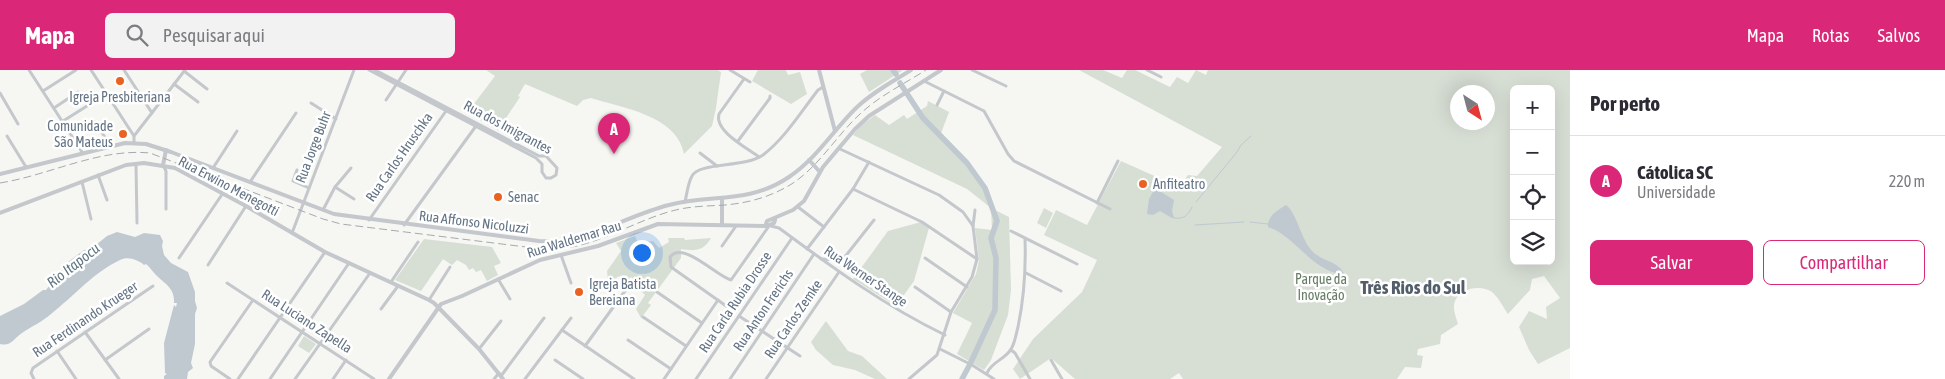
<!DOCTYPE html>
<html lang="pt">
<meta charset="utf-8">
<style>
:root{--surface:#fff;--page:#f2f2f3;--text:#2b2b33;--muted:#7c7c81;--line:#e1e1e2;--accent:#db2777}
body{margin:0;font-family:"Asap Condensed",sans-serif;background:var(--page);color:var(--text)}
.controls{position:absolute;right:15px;top:15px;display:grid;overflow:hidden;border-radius:8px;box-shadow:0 5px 20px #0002}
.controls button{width:45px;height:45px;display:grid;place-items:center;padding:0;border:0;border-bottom:1px solid var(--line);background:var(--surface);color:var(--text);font:25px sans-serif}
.compass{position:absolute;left:1450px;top:15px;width:45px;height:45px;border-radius:50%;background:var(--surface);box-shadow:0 5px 20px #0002;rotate:144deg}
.you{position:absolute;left:641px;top:182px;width:18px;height:18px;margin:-12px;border:4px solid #fff;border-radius:50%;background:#1a73e8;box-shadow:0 0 0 8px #1a73e833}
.badge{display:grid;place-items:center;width:32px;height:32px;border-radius:50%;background:var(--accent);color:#fff;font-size:16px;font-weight:700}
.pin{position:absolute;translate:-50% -41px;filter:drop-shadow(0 1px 2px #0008)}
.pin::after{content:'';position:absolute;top:26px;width:18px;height:15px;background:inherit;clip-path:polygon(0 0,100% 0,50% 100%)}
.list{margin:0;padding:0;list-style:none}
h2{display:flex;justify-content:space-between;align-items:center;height:65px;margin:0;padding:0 20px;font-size:21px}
h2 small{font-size:16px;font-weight:400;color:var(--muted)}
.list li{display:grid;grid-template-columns:32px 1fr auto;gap:15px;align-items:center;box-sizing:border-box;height:90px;padding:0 20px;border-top:1px solid var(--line)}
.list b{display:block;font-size:19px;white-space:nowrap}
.list p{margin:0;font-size:16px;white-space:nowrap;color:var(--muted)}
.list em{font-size:16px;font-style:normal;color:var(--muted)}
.actions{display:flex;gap:10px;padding:15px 20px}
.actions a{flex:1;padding:11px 0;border:1px solid var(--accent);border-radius:8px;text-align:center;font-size:18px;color:var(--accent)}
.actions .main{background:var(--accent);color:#fff}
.icon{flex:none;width:28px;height:28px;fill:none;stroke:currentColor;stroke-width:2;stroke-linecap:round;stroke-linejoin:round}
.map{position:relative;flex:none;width:1570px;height:309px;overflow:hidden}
header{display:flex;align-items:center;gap:30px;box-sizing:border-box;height:70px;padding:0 25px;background:var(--accent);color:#fff}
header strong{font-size:24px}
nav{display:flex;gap:28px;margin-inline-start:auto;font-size:18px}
.search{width:350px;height:45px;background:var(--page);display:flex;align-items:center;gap:12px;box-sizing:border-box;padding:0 18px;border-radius:8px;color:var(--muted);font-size:19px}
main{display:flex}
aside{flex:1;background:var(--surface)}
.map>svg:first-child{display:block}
</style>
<header>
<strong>Mapa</strong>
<div class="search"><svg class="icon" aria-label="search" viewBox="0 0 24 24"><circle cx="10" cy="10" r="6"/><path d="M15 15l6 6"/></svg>Pesquisar aqui</div>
<nav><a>Mapa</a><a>Rotas</a><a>Salvos</a></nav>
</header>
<main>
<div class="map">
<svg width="1570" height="309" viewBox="0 0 1570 309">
<rect width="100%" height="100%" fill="#f6f7f3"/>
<!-- green -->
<g fill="#d7ded4" fill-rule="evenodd">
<path d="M486 0H718L721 2 716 38 712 56 684 84C677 45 622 38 591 28L583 30 577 36 525 14 518 26 520 27 498 60 467 43 495 6Z"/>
<path d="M758 0H786L788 5 800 2 807 24 791 34 752 11Z"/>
<path d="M867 0H903L869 22 860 4Z"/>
<path d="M1079 0H1103L1122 8 1127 0H1135L1170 17 1177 7 1188 13 1196 0 1206 5 1208 0H1570V278L1538 294 1529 280 1519 257 1529 241 1547 249 1546 237 1560 228 1544 206 1532 209 1530 220 1508 244C1503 237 1499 228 1492 222 1481 214 1460 218 1455 231 1452 238 1456 247 1458 254L1441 265 1440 274 1418 279 1417 285 1423 286 1421 298 1405 297 1397 309H1183L1179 303 1170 309H1075L1051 288 1020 309 1013 299 1033 269 1082 222 1097 190 1044 165 1056 140 1087 155 1121 91 1179 117 1188 105 1197 106 1222 77ZM1514 19H1551V191H1514ZM1458 22H1488V52H1458Z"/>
<path d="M928 31 949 42 940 66C962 88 984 108 991 138L1009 147 1011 220 1008 245 991 290 984 300 957 284 972 253 953 243 976 204 979 190 975 158 992 160 991 138 967 119 853 65 860 56 875 45 889 55 904 45 907 49 927 36Z"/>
<path d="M1044 138 1053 143 1046 158 1037 153Z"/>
<path d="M921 152 929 158 914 211 896 236 853 209 888 161Z"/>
<path d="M635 166 638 173 653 171 659 178 669 172 668 168H684L685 170 711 168C703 182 694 181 681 179V188L648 233 651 235 641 248 636 239 645 225 635 215 636 211 631 207 627 212 618 206 611 216 608 210 607 201 621 181 616 173Z"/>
<path d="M424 169 492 177 501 193 494 196 498 205 487 211 481 200 476 202 473 198 469 200 466 195 457 190 452 195 443 189 421 221 395 210Z"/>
<path d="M826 251 848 281 862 286 887 309H875L855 300 833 295 816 280 811 272Z"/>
<path d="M304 266 316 274 309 283 298 276Z"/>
</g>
<!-- water -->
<g fill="#bfc9cf">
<path d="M1154 120H1158L1174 130 1172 141 1174 148H1172L1160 141 1153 145 1147 144 1149 129Z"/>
<path d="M1286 135C1297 143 1301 170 1313 182 1325 193 1341 191 1346 208L1343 209 1340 204C1316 200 1301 177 1282 164 1278 161 1273 159 1268 157 1267 146 1278 140 1286 135Z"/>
<path d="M117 162 135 167 144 163 160 165 163 171 162 176 164 185 171 193 188 202 195 222V231L197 238 195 244V274L191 293 193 298 188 302 187 309H164V306L167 304 165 303 164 273 174 235 176 237 177 233H174C175 218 165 214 156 205 152 201 150 197 146 194L144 195C138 190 128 186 120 190 94 202 74 226 51 244 42 252 32 256 22 263 14 268 11 277 0 274V246L24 234 43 220H46L68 192 84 180 91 179 107 166Z"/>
</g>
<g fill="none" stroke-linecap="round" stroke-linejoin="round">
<!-- stream -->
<g stroke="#bfc9cf" stroke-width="1">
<path d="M1196 132 1237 82 1241 75 1251 66"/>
<path d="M1174 148C1185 149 1187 146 1192 137"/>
<path d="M1250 152 1268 154"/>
<path d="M1195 155 1244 152"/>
</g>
<!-- river -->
<g stroke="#bfc9cf" stroke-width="5.5">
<path d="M893 0 896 4"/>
<path d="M900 13 923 48 967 93 985 118 997 151 991 168 996 188 995 240 971 292"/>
<path d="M962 309 969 296"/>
</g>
<!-- minor -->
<g stroke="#c4c7cb" stroke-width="3">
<path d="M29 0 82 82"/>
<path d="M91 0 134 66"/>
<path d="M124 0 152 43"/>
<path d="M369 0 536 88 542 94V102L546 108H551L556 105 557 98 546 86H539L375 0"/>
<path d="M730 0 750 12"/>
<path d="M972 0 1006 16"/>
<path d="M1147 0 1161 7"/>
<path d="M184 1 207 19"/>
<path d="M744 9 719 44C714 61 747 78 759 87"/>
<path d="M924 11 984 41 1008 84 1014 91 1110 139"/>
<path d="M174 14 198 32"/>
<path d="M43 21 76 0"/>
<path d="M0 23 18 54"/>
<path d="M386 30 406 0"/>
<path d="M311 33 336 49"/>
<path d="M937 35 944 21"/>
<path d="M54 38 78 22"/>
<path d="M94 51 111 76"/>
<path d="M52 58 87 36"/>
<path d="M7 66 26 97"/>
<path d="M738 71 770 28V26"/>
<path d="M134 73V66L185 0"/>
<path d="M840 79 939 125 963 142 973 156 977 189 972 207 951 242 937 285 909 309"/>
<path d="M700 83 717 96"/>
<path d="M136 94 137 153"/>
<path d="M163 95 166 101V139"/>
<path d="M213 98 237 61"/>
<path d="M297 100 293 111 309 118"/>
<path d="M98 105 107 130"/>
<path d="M82 112 91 149"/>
<path d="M250 112 296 43"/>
<path d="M335 117 354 129"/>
<path d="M853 119 922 152 977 189"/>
<path d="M685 132C687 123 688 113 692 106 699 92 745 98 763 85 785 68 801 42 818 20L823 17"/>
<path d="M1097 133 1118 91"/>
<path d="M798 137 824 157"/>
<path d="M323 140 335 117 351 98"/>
<path d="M369 150 446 41"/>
<path d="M404 155 476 56"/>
<path d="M771 156 779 158C833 198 885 236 945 265"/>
<path d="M973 156 975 140"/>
<path d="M1011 161 1077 194"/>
<path d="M292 163 354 0"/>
<path d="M722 176 736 156"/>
<path d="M807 179 853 119 869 92"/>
<path d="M561 185 571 213"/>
<path d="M179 188 223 123"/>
<path d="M925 188 967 217"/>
<path d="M821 189 839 190 844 188 874 150"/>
<path d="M208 195 246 136"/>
<path d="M1026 203 1061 221"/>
<path d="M498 209 510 229"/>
<path d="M391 212 418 172"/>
<path d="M227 213 374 309"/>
<path d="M915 217 951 242"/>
<path d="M657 222 702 253"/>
<path d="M429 230 450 197"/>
<path d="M729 238 671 197 670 187C683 170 716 206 731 210L769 156"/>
<path d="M381 239 398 216"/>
<path d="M739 246 800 286"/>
<path d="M643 247 686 276"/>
<path d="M562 260 634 309"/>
<path d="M85 262 119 309"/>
<path d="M628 270 671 299"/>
<path d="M585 276 633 210"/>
<path d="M479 279 501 251"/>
<path d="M940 279 972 295 994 309"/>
<path d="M1011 280 1015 283 1030 309"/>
<path d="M57 281 76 309"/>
<path d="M105 290 149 259"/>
<path d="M555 290 583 309"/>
<path d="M1051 290 1062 309"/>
<path d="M987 303C992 291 1005 290 1011 279 1015 273 1016 264 1018 257 1024 228 1026 199 1025 169"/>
<path d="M501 306 544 248"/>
<path d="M34 309 31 303 33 298 153 216"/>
<path d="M230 309 211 296 210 292 253 230"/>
<path d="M238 309 325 182"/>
<path d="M270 309 349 193"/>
<path d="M295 309 370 203"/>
<path d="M333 309 346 290"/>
<path d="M494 309 499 303"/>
<path d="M525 309 571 248"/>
<path d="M664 309 718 230"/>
<path d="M696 309 792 168"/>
<path d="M730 309 814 184"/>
<path d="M766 309 839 202"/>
</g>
<!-- tertiary -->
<g stroke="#c4c7cb" stroke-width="4">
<path d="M819 0 835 61"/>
<path d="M809 90 820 102"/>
<path d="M163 95 166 80"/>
<path d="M0 104 125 73 146 74 171 82 334 144 539 171C586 174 625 146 669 135 712 124 749 134 789 107 816 89 833 61 855 39 871 23 892 12 911 0"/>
<path d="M0 143 126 95 144 93 175 98 246 136 325 182 429 230 434 233 479 279 503 309"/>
<path d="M772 149 775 150 774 153 767 156 766 154 767 151 793 140 804 131 823 97 855 59 869 46 941 0"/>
<path d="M722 154V129"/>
<path d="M389 309 441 234 462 226 540 190 598 176 658 154 767 156"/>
</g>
<!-- rail -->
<path stroke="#a4aab0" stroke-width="1" stroke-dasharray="8 4" stroke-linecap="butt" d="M0 113C50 105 99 78 150 83L323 149 341 154 542 179C591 183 633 149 680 139 695 136 710 136 725 135 748 133 770 127 790 115 819 97 835 67 860 44 879 26 904 14 926 0"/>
</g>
<!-- markers -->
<g fill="#e96221" stroke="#fff" stroke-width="2">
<circle cx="120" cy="11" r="5"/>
<circle cx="123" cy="64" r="5"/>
<circle cx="1143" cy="114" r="5"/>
<circle cx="498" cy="127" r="5"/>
<circle cx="579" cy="222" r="5"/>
</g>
<g text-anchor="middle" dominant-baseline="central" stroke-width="5" stroke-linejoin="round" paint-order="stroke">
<!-- poi labels -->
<g font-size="14" fill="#647485" stroke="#fff" text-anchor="start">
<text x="120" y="27" text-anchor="middle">Igreja Presbiteriana</text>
<text x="113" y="56" text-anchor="end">Comunidade<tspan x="113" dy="16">São Mateus</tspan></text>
<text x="1153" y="114">Anfiteatro</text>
<text x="508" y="127">Senac</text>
<text x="589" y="214">Igreja Batista<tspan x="589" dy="16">Bereiana</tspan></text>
</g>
<!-- street labels -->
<g font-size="14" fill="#647485" stroke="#fff">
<text transform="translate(508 57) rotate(28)">Rua dos Imigrantes</text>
<text transform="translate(313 77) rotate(-69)">Rua Jorge Buhr</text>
<text transform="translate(399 87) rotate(-55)">Rua Carlos Hruschka</text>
<text transform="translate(229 116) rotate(28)">Rua Erwino Menegotti</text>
<text transform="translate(474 152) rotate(7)">Rua Affonso Nicoluzzi</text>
<text transform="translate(574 169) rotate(-17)">Rua Waldemar Rau</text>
<text transform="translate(866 206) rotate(34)">Rua Werner Stange</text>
<text transform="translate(735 232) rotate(-56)">Rua Carla Rubia Drosse</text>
<text transform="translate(763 240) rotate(-56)">Rua Anton Frerichs</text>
<text transform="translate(85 249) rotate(-34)">Rua Ferdinando Krueger</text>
<text transform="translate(793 249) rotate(-56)">Rua Carlos Zemke</text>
<text transform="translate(307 251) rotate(33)">Rua Luciano Zapella</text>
</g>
<!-- park labels -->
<g font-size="14" fill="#667c64" stroke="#fff">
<text x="1321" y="209">Parque da<tspan x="1321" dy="16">Inovação</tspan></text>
</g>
<!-- water labels -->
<g font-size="15" font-style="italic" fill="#607682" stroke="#fff">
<text transform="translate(73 195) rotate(-38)">Rio Itapocu</text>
</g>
<!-- district labels -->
<g font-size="19" font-weight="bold" fill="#535e6a" stroke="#fff">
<text x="1413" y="217">Três Rios do Sul</text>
</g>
</g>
</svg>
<div class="controls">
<button>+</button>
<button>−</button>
<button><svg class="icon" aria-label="locate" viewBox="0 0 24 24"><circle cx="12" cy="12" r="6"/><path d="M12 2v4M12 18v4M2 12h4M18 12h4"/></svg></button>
<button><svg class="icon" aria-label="layers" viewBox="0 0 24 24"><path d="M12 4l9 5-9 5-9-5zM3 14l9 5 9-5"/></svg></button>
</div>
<svg class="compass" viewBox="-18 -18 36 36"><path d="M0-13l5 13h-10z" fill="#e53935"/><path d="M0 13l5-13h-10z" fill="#7c7c81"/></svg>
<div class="you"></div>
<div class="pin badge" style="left:614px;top:84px">A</div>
</div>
<aside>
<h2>Por perto<small></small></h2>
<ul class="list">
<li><span class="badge">A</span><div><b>Cátolica SC</b><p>Universidade</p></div><em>220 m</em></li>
</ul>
<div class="actions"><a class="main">Salvar</a><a>Compartilhar</a></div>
</aside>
</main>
